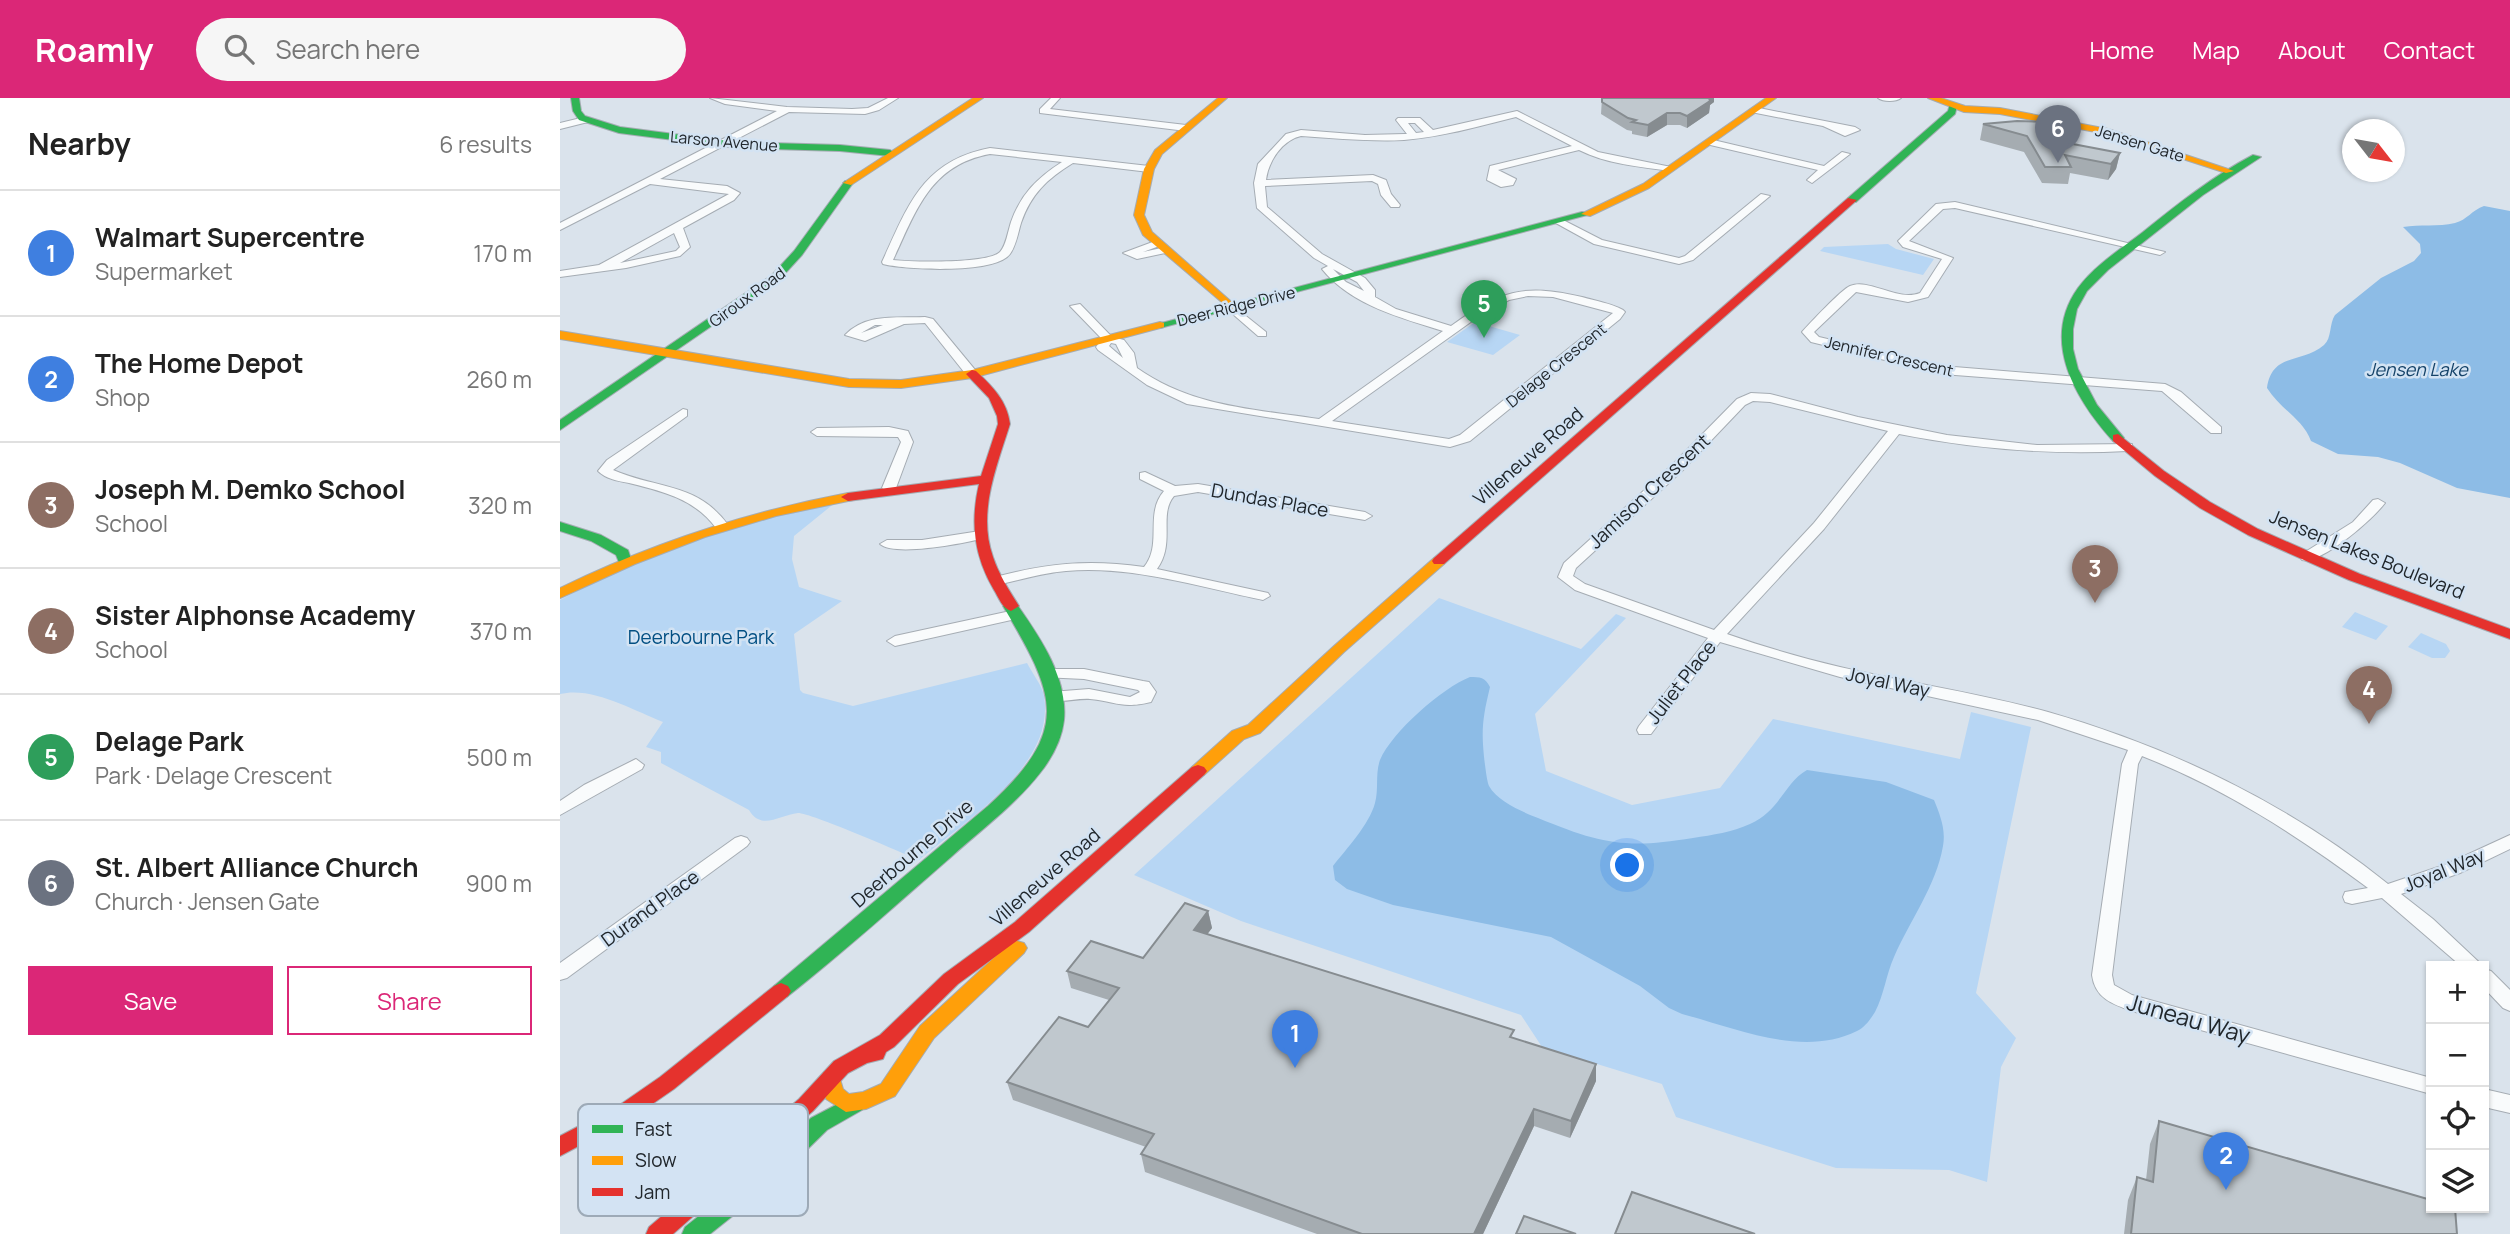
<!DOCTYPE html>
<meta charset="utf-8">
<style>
:root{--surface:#fff;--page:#f6f6f6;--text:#222;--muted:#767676;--line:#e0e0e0;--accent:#db2777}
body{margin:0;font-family:Manrope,sans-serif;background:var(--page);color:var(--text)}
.controls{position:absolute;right:21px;bottom:21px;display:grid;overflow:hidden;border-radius:0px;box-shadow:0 2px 5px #0004}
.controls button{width:63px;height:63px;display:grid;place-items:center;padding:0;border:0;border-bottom:2px solid var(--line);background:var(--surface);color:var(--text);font:35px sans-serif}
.compass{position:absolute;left:1782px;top:21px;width:63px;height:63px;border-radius:50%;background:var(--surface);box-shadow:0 2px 5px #0004;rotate:121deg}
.you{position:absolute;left:1068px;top:768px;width:24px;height:24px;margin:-18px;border:5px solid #fff;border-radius:50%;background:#1a73e8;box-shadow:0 0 0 10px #1a73e833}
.badge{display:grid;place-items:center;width:46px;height:46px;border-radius:50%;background:var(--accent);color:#fff;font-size:23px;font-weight:700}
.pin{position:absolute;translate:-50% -58px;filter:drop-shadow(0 2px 4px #0008)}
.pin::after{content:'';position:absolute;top:37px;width:24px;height:21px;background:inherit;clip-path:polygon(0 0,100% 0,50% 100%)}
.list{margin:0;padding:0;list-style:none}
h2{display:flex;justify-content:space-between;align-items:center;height:91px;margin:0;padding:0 28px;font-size:30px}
h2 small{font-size:23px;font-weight:400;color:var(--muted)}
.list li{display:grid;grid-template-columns:46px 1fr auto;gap:21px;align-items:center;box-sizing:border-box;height:126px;padding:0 28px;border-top:2px solid var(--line)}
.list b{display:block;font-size:26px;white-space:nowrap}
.list p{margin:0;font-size:23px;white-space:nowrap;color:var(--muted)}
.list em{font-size:23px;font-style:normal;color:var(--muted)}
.actions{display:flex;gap:14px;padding:21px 28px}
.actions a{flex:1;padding:16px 0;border:2px solid var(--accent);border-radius:0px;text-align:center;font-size:24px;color:var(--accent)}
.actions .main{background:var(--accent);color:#fff}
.icon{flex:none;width:38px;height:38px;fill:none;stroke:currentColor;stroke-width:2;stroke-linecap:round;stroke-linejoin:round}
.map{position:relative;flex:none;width:1950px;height:1136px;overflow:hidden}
header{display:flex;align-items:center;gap:42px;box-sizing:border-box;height:98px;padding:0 35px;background:var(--accent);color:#fff}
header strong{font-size:33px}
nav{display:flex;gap:38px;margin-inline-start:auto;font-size:24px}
.search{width:490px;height:63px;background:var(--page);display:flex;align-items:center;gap:18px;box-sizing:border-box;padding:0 24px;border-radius:38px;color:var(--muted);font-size:26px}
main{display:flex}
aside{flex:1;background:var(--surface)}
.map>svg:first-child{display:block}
</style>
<header>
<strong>Roamly</strong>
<div class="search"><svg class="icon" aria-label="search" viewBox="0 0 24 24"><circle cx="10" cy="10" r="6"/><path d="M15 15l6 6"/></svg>Search here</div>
<nav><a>Home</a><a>Map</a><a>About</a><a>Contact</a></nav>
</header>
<main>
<aside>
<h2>Nearby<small>6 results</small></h2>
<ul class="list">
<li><span class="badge" style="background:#3f7fe0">1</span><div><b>Walmart Supercentre</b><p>Supermarket</p></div><em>170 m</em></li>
<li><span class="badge" style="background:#3f7fe0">2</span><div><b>The Home Depot</b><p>Shop</p></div><em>260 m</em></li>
<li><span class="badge" style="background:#8d6e63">3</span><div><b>Joseph M. Demko School</b><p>School</p></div><em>320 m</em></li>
<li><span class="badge" style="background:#8d6e63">4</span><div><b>Sister Alphonse Academy</b><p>School</p></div><em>370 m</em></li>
<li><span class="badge" style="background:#2e9e5b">5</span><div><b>Delage Park</b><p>Park · Delage Crescent</p></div><em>500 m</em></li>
<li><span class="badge" style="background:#6b7280">6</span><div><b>St. Albert Alliance Church</b><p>Church · Jensen Gate</p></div><em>900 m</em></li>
</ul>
<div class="actions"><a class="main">Save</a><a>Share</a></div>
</aside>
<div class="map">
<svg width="1950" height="1136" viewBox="0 0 1950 1136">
<rect width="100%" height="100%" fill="#dae3ec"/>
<!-- green -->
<g fill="#b7d6f4">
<path d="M1328 146 1336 151 1374 161 1363 177 1260 153 1264 149Z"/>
<path d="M915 224 960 237 933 257 887 244Z"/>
<path d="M276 404 234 438 232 461 239 489 282 503 234 536 240 592 243 595 293 608 467 565C472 575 482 587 484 598 496 668 405 723 359 762 340 754 251 715 238 715 220 717 201 733 189 712L101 665V654L86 649 103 624C73 612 32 588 0 596V502L60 471 190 423Z"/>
<path d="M879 500 1021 551 1056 516 1066 520 975 616 986 673 1072 707 1160 690 1213 621 1400 661 1411 614 1471 629 1416 895 1456 940 1441 969 1427 1084 1389 1072 1276 1070 1116 1019 1102 986 982 949 961 917 681 823 574 777Z"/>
<path d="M1795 514 1828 528 1816 542 1782 529Z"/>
<path d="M1861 535 1886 546 1890 553 1885 560H1872L1848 549Z"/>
</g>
<!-- water -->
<g fill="#8dbce6">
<path d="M1924 108 1950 113V400L1897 390 1840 365 1818 359 1778 356 1751 343C1743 321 1720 311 1707 290 1712 254 1742 266 1764 247 1772 240 1769 226 1775 217L1821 180 1854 163 1861 155 1860 146 1843 129C1860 126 1878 129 1895 125 1907 122 1912 112 1924 108Z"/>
<path d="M910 579C920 579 925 579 930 589 922 622 921 634 925 667 926 674 927 683 929 688 938 704 963 714 978 720 1041 746 1066 751 1133 740 1153 737 1172 734 1190 726 1220 713 1224 685 1247 672L1326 684 1374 702C1380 717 1386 731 1383 748 1376 788 1350 822 1334 859 1326 877 1324 897 1315 914 1310 922 1305 929 1297 933 1242 960 1176 930 1122 916L1109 910 1080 888 991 839 833 807 787 791 775 782 773 768C787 750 809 727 815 705 819 691 815 676 820 662 832 634 882 590 910 579Z"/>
</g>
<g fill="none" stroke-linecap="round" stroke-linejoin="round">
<defs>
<g id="street">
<path d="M150 0 227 9 292 11 308 10 328 0H338L319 12 305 16 229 14 100 81 167 88 180 95 174 102 123 130 130 149 120 158 66 170 0 179V173L39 167 169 96 90 86 0 132V125L217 13 165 6ZM114 135 120 149 116 153 60 165Z"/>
<path d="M491 0H500L490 11 626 27 631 30 626 33 480 15V11Z"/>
<path d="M1318 0H1341C1336 4 1323 4 1318 0Z"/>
<path d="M1194 9 1295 29 1300 32 1285 38 1263 28 1191 14 1190 12Z"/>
<path d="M957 13 1038 54 1116 70 1111 73C1080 69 1047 66 1019 52L938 72 956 81 953 87 941 89 927 82 930 68 1012 48 956 19C919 28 882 39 844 42 810 44 775 40 741 38 722 42 708 64 706 82L813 77 826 82 831 96 840 107 839 109H831L821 97 818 86 812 83 705 88 707 109 762 156 805 180 815 192V199L836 211 891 228C940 193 962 185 1022 199 1036 203 1050 205 1063 212L1065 214 1060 221 910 343 890 349 627 306 587 287 538 252 536 249 542 241 510 208 520 206 552 239 564 242 574 255 577 270C632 309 694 311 759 321L883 233C841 220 791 207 762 171L768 168 754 160 697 110 694 85 698 66 726 36 741 32 805 37 845 36H847L836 22 838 20H860L873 32ZM848 25H855L864 34 856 35ZM773 171 797 184 804 193 786 184ZM968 198 993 199 1053 215 900 337 889 341 772 323 922 216 949 202ZM551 245 556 246 563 260 549 248Z"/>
<path d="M25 19 28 20V24L0 31V25Z"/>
<path d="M1149 41 1264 68 1282 54 1290 56 1252 85 1247 82 1258 72 1146 46 1144 44Z"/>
<path d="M430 50 589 68 594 71 589 74 513 65C487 81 471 96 461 125 458 135 456 148 450 156 436 176 346 172 323 166L322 164C348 108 362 63 430 50ZM430 56 502 64C477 80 461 96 451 124 448 133 446 148 440 154 428 166 351 164 333 162 356 113 370 67 430 56Z"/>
<path d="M1201 96 1210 98 1133 162 1119 166 1034 146 994 124 1003 122 1042 142 1119 160 1125 158Z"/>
<path d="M1395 104 1605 154 1600 157 1395 110 1383 111 1349 143 1393 160 1368 199 1348 204 1296 194 1254 234 1259 239 1382 268 1605 286 1621 294 1661 329V335H1651L1602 293 1382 276 1251 244 1242 234C1250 225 1281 192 1290 188 1310 180 1337 204 1360 195L1382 161 1343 149 1338 143 1376 106Z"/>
<path d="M598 142 602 143V147L583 154 606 149 611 152 610 154 577 161 563 155Z"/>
<path d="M671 206 706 234V238H698L667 211V207Z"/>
<path d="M365 219 373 221 416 273V279H408L365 225 344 226 305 243 285 237C306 215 337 220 365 219ZM315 227H323L301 235Z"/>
<path d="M1191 295 1210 296 1298 319 1387 337 1477 347 1572 346V352L1567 353C1490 357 1415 351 1339 336L1264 431 1167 536C1204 549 1242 560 1280 569 1349 585 1419 595 1488 614 1610 649 1729 706 1828 786L1887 766 1950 737V751L1900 775 1841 796 1873 821 1923 868H1901L1822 800 1792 806 1785 804 1783 799 1785 794 1808 790C1738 738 1664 690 1582 658L1578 666 1552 877 1554 887 1572 897 1871 980V996L1572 913C1552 906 1535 900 1532 877L1562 666 1568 652 1478 622 1280 579 1160 544 1091 636H1079L1077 632 1079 628 1148 540 1015 492 998 479 1004 465 1112 367 1177 301ZM1193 303 1210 304 1328 333 1254 425 1154 532 1025 486 1013 478 1016 470 1122 373 1185 307Z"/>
<path d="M123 311 127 312V318L53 372C96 391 137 384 168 427L166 430H156C135 401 102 393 69 385 58 383 46 381 38 373L47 362Z"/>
<path d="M329 329 348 333 353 344 336 390 329 394 322 390 341 344 338 339 257 338 251 334 257 330Z"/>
<path d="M585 374 615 388 638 386 805 414 812 418 805 422 638 394 614 398C598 417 616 445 597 471L708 495 710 498 703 502C640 489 570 467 506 473 482 475 460 482 437 487L432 486 430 483 432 480C486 465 528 461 584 469 603 446 584 416 604 393L580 381V375Z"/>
<path d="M1818 401 1825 405C1813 421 1762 466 1742 462L1740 459 1742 456 1793 424 1813 402Z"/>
<path d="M420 433 427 437 425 440C405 445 335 459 320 446L327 442H362Z"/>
<path d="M455 512 463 517 460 520 335 548 327 543 335 538Z"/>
<path d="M488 571H524L583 583 589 584 596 594 591 604C562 611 558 604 530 601 517 600 504 605 491 602L489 598 491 594 529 591 570 599 580 594 578 592 524 581 482 579 480 576 482 573Z"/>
<path d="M76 661 84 667 82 671 0 717V703L24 687Z"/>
<path d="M181 738 187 740 190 744 187 748 7 880 0 882V865L175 740Z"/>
<path d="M1924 871 1931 873 1950 892V913L1943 910 1924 890Z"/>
<path d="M1924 991 1950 997V1015L1924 1009Z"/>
</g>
<g id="fast">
<path d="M11 0H19L21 13 25 18 60 29 176 44 280 47 330 52 335 55 330 58 280 53 176 50 59 35 19 22 13 13Z"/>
<path d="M1390 6 1397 8 1395 16 1296 104H1288V100L1388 13Z"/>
<path d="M1693 57 1701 59 1643 97 1548 172 1527 193 1517 211 1513 231V251L1518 271 1537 307 1564 340 1563 343H1553C1516 302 1480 243 1518 190 1535 167 1561 151 1583 134 1618 106 1653 78 1693 57Z"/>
<path d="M285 83 293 85 242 157 220 181 0 332V322L212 177 234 153Z"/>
<path d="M1022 114 1031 116 604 229 600 230 594 227Z"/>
<path d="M0 424 41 437 68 452 72 464 65 468 60 467 56 457 31 443 0 433Z"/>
<path d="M451 503 456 505C479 538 508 579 504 622 502 641 492 660 480 675 455 707 421 732 391 759 337 806 284 854 228 898L221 901 214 898 211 893 214 888 428 708C512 631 496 598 443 508Z"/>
<path d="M295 997 302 1000 306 1006 302 1012 267 1032 209 1089 150 1136H122L125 1129 193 1075 251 1020Z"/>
</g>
<g id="slow">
<path d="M413 0H423L291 87 283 85Z"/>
<path d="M658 0H667L602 56 594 71 584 117 592 134 675 207V211L671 212 583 137 574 117 584 71 595 52Z"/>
<path d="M1206 0H1216L1089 90 1030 118 1021 116 1083 86Z"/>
<path d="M1368 0H1381L1405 8 1440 10 1548 31 1674 73 1666 75 1546 36 1440 16 1404 14Z"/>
<path d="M600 224 604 225V229L412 280 341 290 289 289 0 241V233L289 281 341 282 412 272Z"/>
<path d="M288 395 295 399 293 402 216 418 145 439 75 466 0 500V490C92 445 187 414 288 395Z"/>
<path d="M879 459 886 463 884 466 784 554 700 635 684 641 644 677H632L629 673 632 669 672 633 688 627 774 548 874 460Z"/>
<path d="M457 843 464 845 467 850 464 855 374 940 335 998 306 1011 286 1014 266 1001 261 980 264 974 271 972 278 974 283 991 289 996 303 994 321 986 360 928 450 845Z"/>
</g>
<g id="jam">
<path d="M1288 100 1297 102 884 466H874L872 463 874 460Z"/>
<path d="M412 272 416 273C433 289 447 303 450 326 437 368 417 414 433 459 439 477 449 492 459 508L451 513C442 510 439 500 434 492 414 458 410 425 419 386L288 403 281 399 288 395 421 378 438 326 437 318 429 300 406 276Z"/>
<path d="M1558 336 1604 373 1650 404 1698 431 1800 476 1950 531V541L1789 482 1688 437 1640 410 1595 378 1553 343V337Z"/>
<path d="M638 667 644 669 647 673 644 677 469 834 398 886 334 949 326 954 323 961 307 965 288 975 253 1013 113 1136H86L89 1129 239 1001 274 963 320 937 384 876 455 824 632 669Z"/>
<path d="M221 885 228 888 231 893 228 898 114 991 75 1018 0 1058V1038L61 1006 100 979 214 888Z"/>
</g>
</defs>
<!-- street casing -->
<use href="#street" stroke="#a5acb3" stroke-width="2"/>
<!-- fast casing -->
<use href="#fast" stroke="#a5acb3" stroke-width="2"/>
<!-- slow casing -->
<use href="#slow" stroke="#a5acb3" stroke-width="2"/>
<!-- jam casing -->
<use href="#jam" stroke="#a5acb3" stroke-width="2"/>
<!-- street -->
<use href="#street" fill="#f9fbfc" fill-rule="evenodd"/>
<!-- fast -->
<use href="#fast" fill="#30b455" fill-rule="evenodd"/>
<!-- slow -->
<use href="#slow" fill="#ff9f0a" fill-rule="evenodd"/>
<!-- jam -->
<use href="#jam" fill="#e5322d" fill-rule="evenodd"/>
</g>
<!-- wall -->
<g fill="#a5acb1">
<path d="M1042 0 1154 4 1150 7 1149 15 1127 30 1120 27H1107L1087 39 1072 36V33L1067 32 1041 16Z"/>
<path d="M1423 26 1492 27 1502 44 1560 55 1556 71 1548 82 1510 75 1508 86 1482 85 1464 54 1420 42Z"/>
<path d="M648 813 652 830 647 836 954 940 1036 983 1010 1040 974 1028 923 1136H757L585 1074 581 1056 586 1049 453 1002 447 984 528 929 549 902 511 890 507 873 583 860Z"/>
<path d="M1599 1023 1897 1136H1564L1568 1102 1577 1079 1586 1082 1590 1046Z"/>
</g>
<!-- shaded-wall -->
<g fill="#868c90">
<path d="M1148 0H1154V4L1150 7 1149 15 1127 30V18Z"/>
<path d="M1107 15V27L1087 39 1088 27Z"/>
<path d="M1505 28 1502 44 1497 43Z"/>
<path d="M1560 55 1556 71 1548 82 1551 66Z"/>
<path d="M648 813 652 830 637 850 634 832Z"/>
<path d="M1036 966V983L1010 1040 1011 1023Z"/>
<path d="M974 1011V1028L923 1136H914Z"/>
</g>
<!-- building -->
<g fill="#c0c8ce" stroke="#868c90" stroke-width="2">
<path d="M1042 0H1149L1150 3 1127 18 1120 15H1107L1088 27 1072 24 1076 22 1068 20 1042 4Z"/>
<path d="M1457 23 1492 24V27L1505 28 1497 43 1560 55 1551 66 1505 57 1511 69H1485L1467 38 1423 26Z"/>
<path d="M625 805 648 813 634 832 954 932 950 939 1036 966 1011 1023 974 1011 914 1136H802L581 1056 594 1036 447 984 499 919 528 929 559 890 507 873 531 843 583 860Z"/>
<path d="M1599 1023 1871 1102V1110H1895L1897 1136H1571L1577 1079 1593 1084Z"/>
<path d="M1072 1094 1195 1136H1055Z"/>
<path d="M964 1118 1016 1136H956Z"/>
</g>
<g text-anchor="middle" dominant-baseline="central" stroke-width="5" stroke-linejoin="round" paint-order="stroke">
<!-- far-street labels -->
<g font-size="16" fill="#20262b" stroke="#d3e3f3">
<text transform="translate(164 43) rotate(5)">Larson Avenue</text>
<text transform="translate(1580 45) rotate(17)">Jensen Gate</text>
<text transform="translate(187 199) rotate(-36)">Giroux Road</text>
<text transform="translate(676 208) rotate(-14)">Deer Ridge Drive</text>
<text transform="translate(1329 258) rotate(13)">Jennifer Crescent</text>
<text transform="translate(996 267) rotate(-39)">Delage Crescent</text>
</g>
<!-- far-water labels -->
<g font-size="18" font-style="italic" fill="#154369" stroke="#d3e3f3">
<text x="1857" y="271">Jensen Lake</text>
</g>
<!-- street labels -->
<g font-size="19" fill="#20262b" stroke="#d3e3f3">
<text transform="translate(968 358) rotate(-41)">Villeneuve Road</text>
<text transform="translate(1089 393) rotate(-43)">Jamison Crescent</text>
<text transform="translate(710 402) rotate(10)">Dundas Place</text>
<text transform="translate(1807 456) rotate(22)">Jensen Lakes Boulevard</text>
<text transform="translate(1121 584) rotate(-52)">Juliet Place</text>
<text transform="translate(1328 584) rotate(12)">Joyal Way</text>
<text transform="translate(352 755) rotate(-41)">Deerbourne Drive</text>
<text transform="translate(1884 772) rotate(-22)">Joyal Way</text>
<text transform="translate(485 779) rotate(-41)">Villeneuve Road</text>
<text transform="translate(90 810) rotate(-36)">Durand Place</text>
</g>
<!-- park labels -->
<g font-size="19" fill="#024f83" stroke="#d3e3f3">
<text x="141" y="539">Deerbourne Park</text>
</g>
<!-- near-street labels -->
<g font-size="23" fill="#20262b" stroke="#d3e3f3">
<text transform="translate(1629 920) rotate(16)">Juneau Way</text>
</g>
</g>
<!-- legend -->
<rect x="18" y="1006" width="230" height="112" rx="10" fill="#d3e3f3" stroke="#9daab7" stroke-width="2"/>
<rect x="32" y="1027" width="31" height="8" fill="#30b455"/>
<rect x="32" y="1058" width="31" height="9" fill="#ff9f0a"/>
<rect x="32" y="1090" width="31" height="8" fill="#e5322d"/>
<g font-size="19" fill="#20262b">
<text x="75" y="1038">Fast</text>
<text x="75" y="1069">Slow</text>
<text x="75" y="1101">Jam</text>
</g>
</svg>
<div class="controls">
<button>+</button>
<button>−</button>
<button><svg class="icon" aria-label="locate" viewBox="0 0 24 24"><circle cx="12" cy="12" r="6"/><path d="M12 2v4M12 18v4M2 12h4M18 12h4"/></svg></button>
<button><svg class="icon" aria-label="layers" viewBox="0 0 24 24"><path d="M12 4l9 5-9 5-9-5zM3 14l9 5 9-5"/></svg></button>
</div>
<svg class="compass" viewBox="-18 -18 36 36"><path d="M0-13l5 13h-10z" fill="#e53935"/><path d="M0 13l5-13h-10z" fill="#767676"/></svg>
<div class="you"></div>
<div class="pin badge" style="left:735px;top:970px;background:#3f7fe0">1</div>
<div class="pin badge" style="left:1666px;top:1092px;background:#3f7fe0">2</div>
<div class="pin badge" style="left:1535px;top:505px;background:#8d6e63">3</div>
<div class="pin badge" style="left:1809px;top:626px;background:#8d6e63">4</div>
<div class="pin badge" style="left:924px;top:240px;background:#2e9e5b">5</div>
<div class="pin badge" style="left:1498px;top:65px;background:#6b7280">6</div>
</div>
</main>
